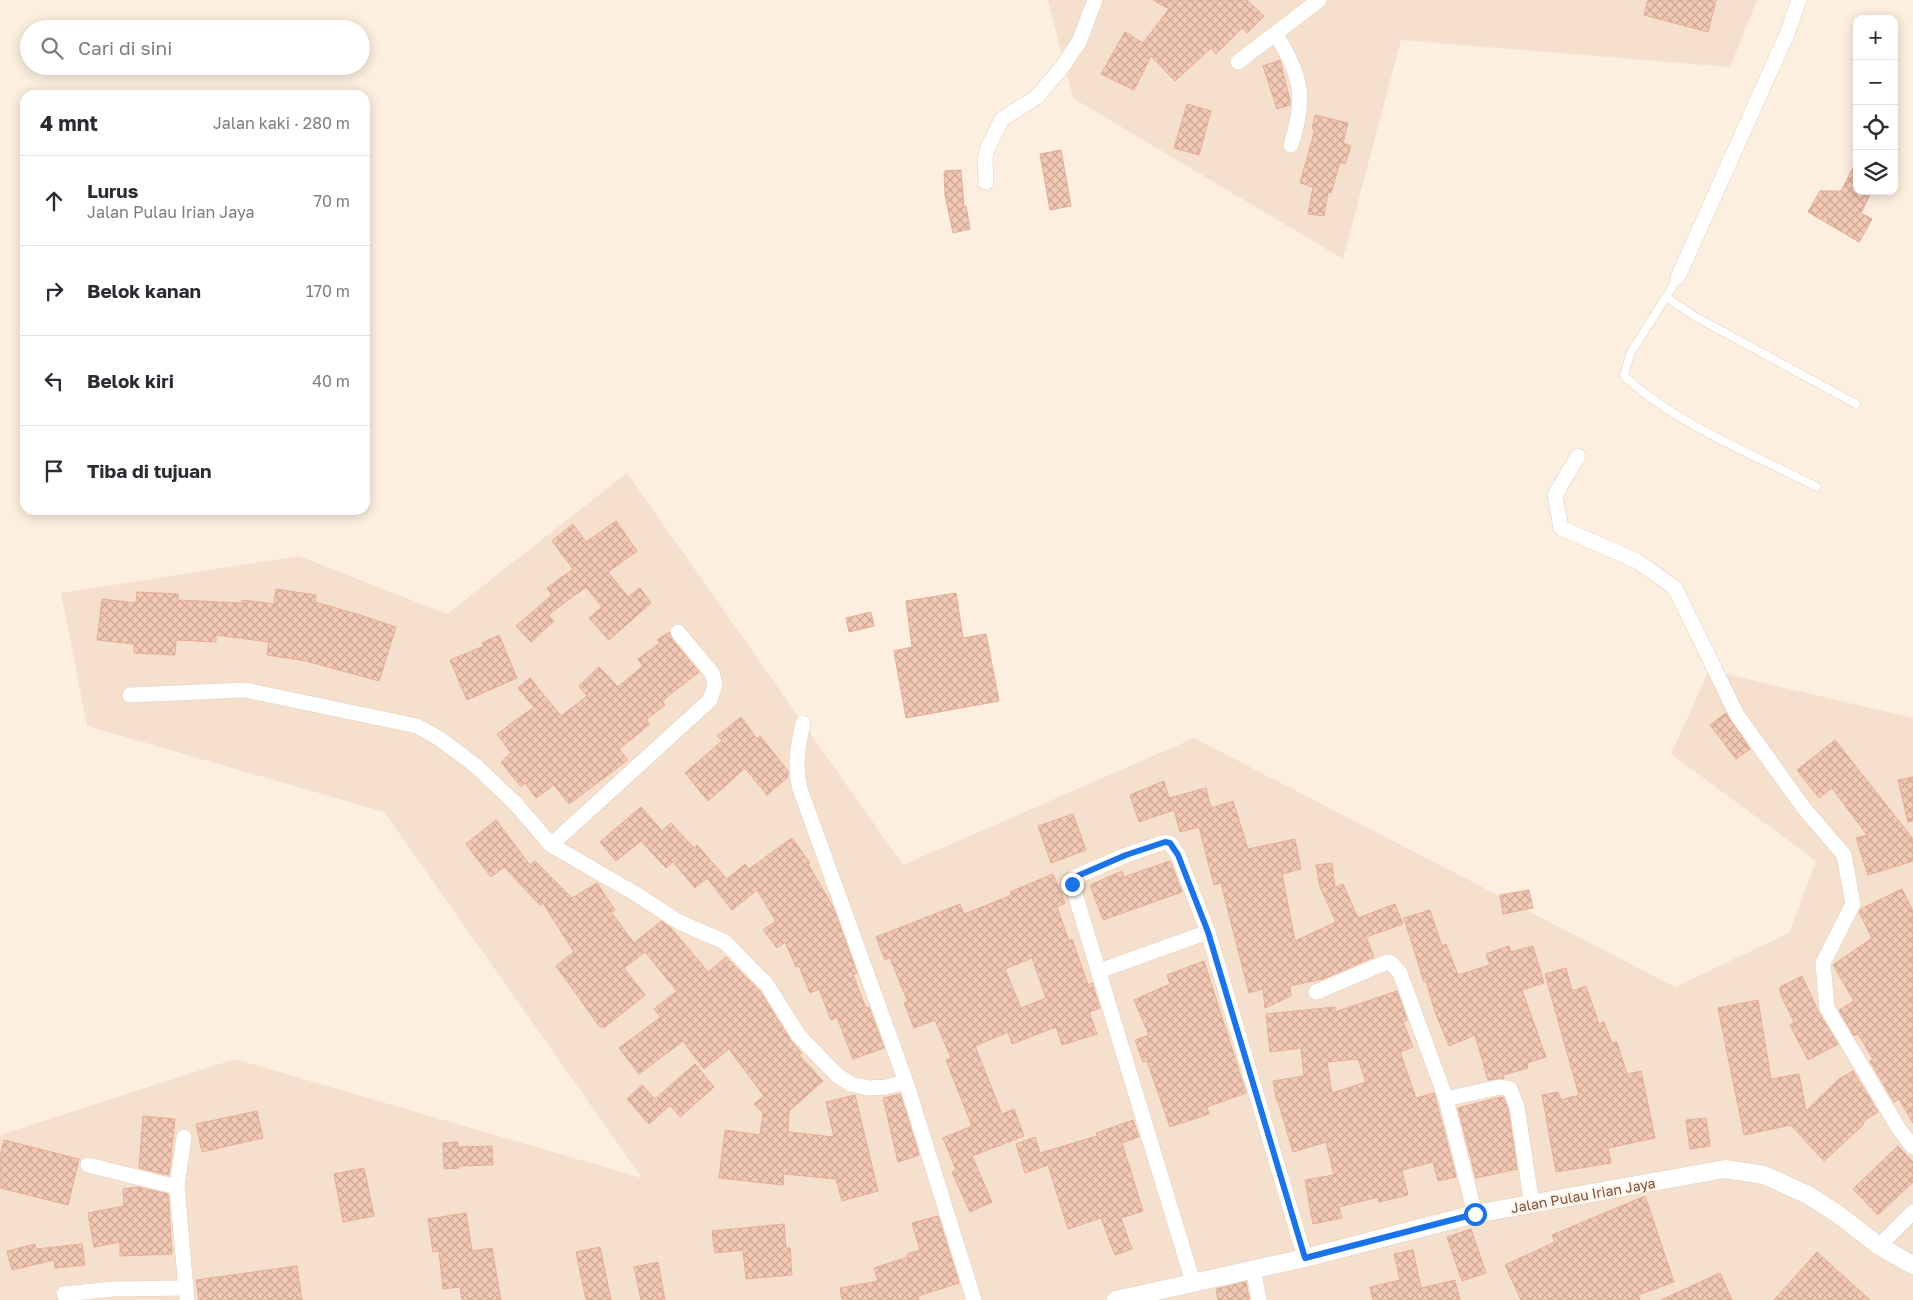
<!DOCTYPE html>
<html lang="id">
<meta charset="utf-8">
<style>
:root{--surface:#fff;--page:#f7f7f7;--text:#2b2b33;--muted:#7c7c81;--line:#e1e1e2}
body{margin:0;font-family:"Golos Text",sans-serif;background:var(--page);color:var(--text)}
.controls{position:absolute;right:15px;top:15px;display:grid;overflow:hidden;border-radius:10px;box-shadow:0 2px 12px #0003}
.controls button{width:45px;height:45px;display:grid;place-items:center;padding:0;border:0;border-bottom:1px solid var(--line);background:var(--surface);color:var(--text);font:25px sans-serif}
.stop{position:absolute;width:15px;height:15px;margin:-11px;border:4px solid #1a73e8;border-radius:50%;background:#fff}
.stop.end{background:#1a73e8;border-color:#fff;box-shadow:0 1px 5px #0008}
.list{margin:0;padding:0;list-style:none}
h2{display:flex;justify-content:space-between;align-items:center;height:65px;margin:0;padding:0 20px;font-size:21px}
h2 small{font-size:16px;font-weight:400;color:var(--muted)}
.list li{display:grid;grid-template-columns:32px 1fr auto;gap:15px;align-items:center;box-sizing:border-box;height:90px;padding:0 20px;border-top:1px solid var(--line)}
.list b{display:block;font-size:19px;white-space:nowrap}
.list p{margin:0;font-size:16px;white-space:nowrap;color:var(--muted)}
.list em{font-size:16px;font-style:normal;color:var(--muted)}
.icon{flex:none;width:28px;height:28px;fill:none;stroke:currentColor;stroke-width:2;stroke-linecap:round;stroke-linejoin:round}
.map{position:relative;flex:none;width:1913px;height:1300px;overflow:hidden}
.search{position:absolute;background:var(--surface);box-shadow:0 2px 12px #0003;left:20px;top:20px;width:350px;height:55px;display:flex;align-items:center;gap:12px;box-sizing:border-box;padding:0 18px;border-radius:28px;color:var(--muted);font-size:19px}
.panel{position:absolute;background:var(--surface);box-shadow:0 2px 12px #0003;left:20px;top:90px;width:350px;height:425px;border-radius:15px}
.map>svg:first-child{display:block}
</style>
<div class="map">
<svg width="1913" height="1300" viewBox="0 0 1913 1300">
<defs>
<pattern id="building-cross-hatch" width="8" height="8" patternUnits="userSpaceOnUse" patternTransform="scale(1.25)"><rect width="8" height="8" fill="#f3c9b6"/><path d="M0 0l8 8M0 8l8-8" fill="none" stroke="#c9a696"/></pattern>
</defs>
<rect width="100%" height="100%" fill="#fdefdf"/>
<!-- residential -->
<g fill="#f5e0cd">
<path d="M1048 0H1757L1730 67 1401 40 1343 259 1073 98Z"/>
<path d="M627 473 903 865 1194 738 1675 987 1789 933 1816 861 1671 754 1709 670 1913 718V1300H0V1135L235 1059 642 1178 384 812 87 726 61 593 299 556 447 614Z"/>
</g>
<!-- building -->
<g fill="url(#building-cross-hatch)" stroke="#e7ad95" fill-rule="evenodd">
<path d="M1153 0H1247L1264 16 1247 33 1242 28 1216 54 1211 48 1175 81 1151 56 1134 90 1101 74 1125 32 1143 43 1169 9Z"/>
<path d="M1648 0H1716L1708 32 1644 15Z"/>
<path d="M1280 60 1290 101V105L1277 109 1263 66Z"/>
<path d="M1187 104 1211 111 1199 155 1174 148Z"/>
<path d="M1315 115 1348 123 1343 143 1351 146 1345 164 1340 162 1331 193 1328 192 1324 216 1308 214 1313 187 1300 183 1315 129H1312Z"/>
<path d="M1061 150 1071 206 1050 210 1040 154Z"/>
<path d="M1857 160V191H1872L1861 213 1872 219 1859 242 1808 212 1820 191H1841Z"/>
<path d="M961 170 964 207 966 206 970 229 953 233 945 195 944 171Z"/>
<path d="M616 521 637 551 608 572 628 597 640 588 651 603 609 640 589 618 602 607 586 587 548 615 554 621 531 642 516 626 552 595 547 588 573 569 552 541 573 524 586 542Z"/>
<path d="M276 589 316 595 315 602 360 615 396 627 379 681 306 661 267 655 269 642 216 635V642L176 640 175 655 134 653V644L97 640 102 599 136 603 137 592 178 594V600L242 603V600L274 604Z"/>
<path d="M956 593 963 638 986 634 999 701 906 718 894 651 912 647 906 601Z"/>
<path d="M871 612 874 626 849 632 846 618Z"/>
<path d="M669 632 671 638 699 672 662 701 665 705 646 720 650 724 619 749 628 760 569 804 554 785 536 798 525 783 521 787 501 762 511 753 497 734 534 707 518 688 530 678 561 716 587 696 579 686 599 667 618 687 643 666 638 659 660 643 657 640Z"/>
<path d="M499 635 517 678 467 700 450 660 484 646 482 643Z"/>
<path d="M1726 713 1750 749 1736 759 1710 725Z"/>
<path d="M741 717 757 739 760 736 788 771V777L767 795 745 768 708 801 685 773 722 741 717 736Z"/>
<path d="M1835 740 1913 839V861L1868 875 1856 838 1867 835 1832 788 1819 798 1797 770Z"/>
<path d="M1913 777V821L1908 822 1898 780Z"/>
<path d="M1164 781 1169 798 1206 788 1211 808 1233 801 1248 849 1295 839 1301 869 1282 874 1295 941 1336 922 1320 887 1316 865 1332 863 1335 887 1343 884 1358 918 1395 904 1403 924 1366 937 1374 957 1323 979 1290 986 1291 996 1265 1008 1263 989 1249 993 1221 883 1214 885 1199 827 1180 832 1174 810 1139 822 1130 795Z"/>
<path d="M641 807 662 831 671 823 694 848 697 845 727 879 745 864 749 869 792 838 810 863 808 864 833 907 857 973 853 975 866 1008 869 1007 884 1048 853 1059 837 1017 831 1020 819 989 810 993 799 966 796 967 785 942 777 948 763 930 776 921 757 890 732 910 707 878 695 888 673 862 666 868 641 841 616 861 600 842Z"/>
<path d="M1073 814 1086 850 1051 863 1038 826Z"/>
<path d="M496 820 530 865 535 861 572 898 597 883 615 910 611 912 634 943 661 921 671 928 708 972 726 957 760 991 791 1041 802 1053 799 1055 823 1081 789 1111 788 1132 834 1137 826 1102 855 1095 878 1191 842 1201 836 1179 784 1174 783 1185 719 1178 725 1130 760 1135 763 1113 754 1104 764 1096 729 1049 704 1069 683 1041 639 1074 619 1048 661 1017 654 1009 677 991 645 952 624 968 645 995 605 1027H600L556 966 574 952 543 903 540 905 504 867 491 877 466 844Z"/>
<path d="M1170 861 1182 892 1103 920 1090 885 1122 871 1124 877Z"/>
<path d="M1053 874 1065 903 1057 907 1069 941 1072 939 1088 985 1092 983 1100 1008 1089 1012 1097 1034 1062 1045 1056 1027 1012 1044 1008 1032 975 1046 1002 1114 1014 1109 1024 1136 972 1156 992 1202 970 1212 952 1172 956 1170 943 1138 972 1126 946 1060 951 1058 935 1020 914 1028 904 1003 908 1002 890 958 885 960 876 937 960 904 964 914 1012 895 1010 892ZM1032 958 1046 998 1021 1008 1005 969Z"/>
<path d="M1902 889 1913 911V1123L1899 1099 1894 1102 1870 1061 1873 1059 1858 1034 1854 1036 1839 1010 1854 1001 1833 965 1872 938 1859 912 1861 909Z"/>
<path d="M1529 890 1533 908 1503 914 1500 895Z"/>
<path d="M1430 910 1442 946 1446 944 1458 975 1490 965 1486 954 1509 946 1511 952 1533 946 1544 983 1522 990 1546 1057 1527 1063 1528 1068 1503 1075 1504 1078 1488 1080 1475 1035 1449 1046 1435 1012 1426 981 1424 982 1404 918Z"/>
<path d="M1204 961 1246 1093 1207 1107 1209 1114 1170 1127 1147 1061 1143 1062 1135 1040 1149 1035 1134 1000 1170 984 1167 975Z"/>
<path d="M1566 968 1572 991 1586 986 1599 1024 1604 1022 1612 1043 1617 1042 1627 1074 1641 1071 1655 1138 1608 1148 1611 1163 1556 1172 1542 1095 1558 1092 1561 1100 1579 1095 1545 974Z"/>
<path d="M1802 976 1819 1013 1838 1044 1808 1060 1790 1025 1794 1022 1780 993V987Z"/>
<path d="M1397 991 1407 1020 1403 1022 1413 1047 1400 1052 1416 1098 1434 1093 1456 1177 1438 1181 1433 1162 1402 1170 1408 1195 1379 1202 1378 1197 1339 1207 1342 1218 1313 1224 1305 1180 1334 1175 1326 1142 1293 1152 1278 1101 1277 1102 1273 1081 1304 1076 1301 1048 1270 1052 1266 1014 1335 1007V1012ZM1358 1059 1366 1082 1332 1093 1327 1062Z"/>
<path d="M1758 1000 1771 1079 1799 1074 1806 1111 1839 1079 1853 1071 1878 1112 1862 1122 1864 1124 1824 1161 1791 1125 1744 1135 1718 1008Z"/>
<path d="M695 1064 714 1087 680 1117 670 1105 649 1124 627 1099 642 1085 655 1099Z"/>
<path d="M900 1094 919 1155 898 1162 883 1098Z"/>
<path d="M1500 1097H1503L1508 1109 1517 1169 1476 1178 1458 1108Z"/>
<path d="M257 1111 263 1138 202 1152 196 1124Z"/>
<path d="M143 1116 175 1119 169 1175 139 1168Z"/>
<path d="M1706 1118 1710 1146 1690 1149 1686 1120Z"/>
<path d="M1133 1120 1139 1137 1122 1143 1143 1211 1121 1218 1132 1249 1115 1255 1101 1218 1068 1229 1048 1165 1025 1173 1016 1144 1035 1137 1040 1153 1097 1136 1096 1133Z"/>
<path d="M4 1140 79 1159 68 1205 0 1188V1157Z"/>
<path d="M458 1142V1147L492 1146 493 1165 459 1166V1168L444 1169 443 1143Z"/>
<path d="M1898 1146 1913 1162V1182L1878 1215 1853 1189Z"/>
<path d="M364 1168 374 1216 343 1222 334 1174Z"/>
<path d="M137 1187 168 1194 172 1254 120 1256V1242L94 1247 88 1213 124 1206 123 1189Z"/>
<path d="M1645 1196 1674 1282 1638 1295 1640 1300H1521L1505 1265 1555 1242 1552 1235Z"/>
<path d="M466 1213 472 1251 492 1248 501 1300H462L460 1287 443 1289 439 1251 433 1252 428 1219Z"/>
<path d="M938 1216 959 1283 918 1296 919 1300H842L840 1288 878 1281 874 1268 908 1257 907 1254 920 1250 912 1223Z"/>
<path d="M784 1224 786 1248H790L792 1275 746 1279 743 1250 715 1253 712 1231Z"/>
<path d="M1471 1229 1486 1273 1462 1281 1447 1237Z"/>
<path d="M35 1244 36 1249 82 1244 85 1265 55 1268 54 1260 12 1270 7 1251Z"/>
<path d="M600 1247 611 1300H586L576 1252Z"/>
<path d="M1413 1250 1421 1288 1455 1280 1460 1300H1373L1370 1287 1400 1280 1394 1254Z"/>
<path d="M1817 1252 1870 1300H1774Z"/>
<path d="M658 1262 665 1300H641L634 1267Z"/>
<path d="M297 1266 302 1300H199L196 1280Z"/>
<path d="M1720 1273 1732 1300H1661Z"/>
<path d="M1246 1282 1249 1300H1218L1216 1289Z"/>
</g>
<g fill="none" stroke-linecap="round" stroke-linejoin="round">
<defs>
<g id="service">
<path d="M1678 277 1666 297 1696 317 1856 404"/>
<path d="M1666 297 1630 354 1624 376C1677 425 1753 454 1817 487"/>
</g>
<g id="minor">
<path d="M1276 35C1302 76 1306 99 1291 145"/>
<path d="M1238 62 1319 0"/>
<path d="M986 182 985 159 988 147 1002 119 1037 97 1062 67 1079 42 1095 0"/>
<path d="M1678 277 1787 34 1799 0"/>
<path d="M1578 456 1555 495 1561 528 1637 561 1675 588 1737 715 1803 807 1844 855 1853 904 1823 963 1827 1008 1899 1129 1913 1147"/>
<path d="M130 695 245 690 417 726 440 739 476 766 515 803 551 845 636 894 679 922 725 942 767 985 799 1036 838 1076 851 1084 868 1088 886 1087 906 1082 974 1300"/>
<path d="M803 723C798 746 794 765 800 789L906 1082"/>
<path d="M551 845 710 700 715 685 712 673 678 632"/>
<path d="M1099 971 1208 932"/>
<path d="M1316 992 1387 962 1391 963 1400 973 1446 1099 1475 1214"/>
<path d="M1446 1099 1500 1087 1510 1089 1517 1107 1532 1205"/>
<path d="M184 1137 177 1187 187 1300"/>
<path d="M88 1165 177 1187"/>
<path d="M1879 1246 1913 1212"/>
<path d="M1253 1268 1259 1300"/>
<path d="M1193 1282 1072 884 1075 877 1126 855 1165 842 1170 843 1178 855 1208 932 1305 1258"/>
<path d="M64 1294 112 1289 185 1288"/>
</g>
<path id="tertiary" d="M1116 1300 1305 1258 1475 1214 1725 1169 1764 1175 1808 1195 1839 1215 1879 1246 1913 1265"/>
</defs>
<!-- service casing -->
<use href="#service" stroke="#e3ccbe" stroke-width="9"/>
<!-- minor casing -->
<use href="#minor" stroke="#e3ccbe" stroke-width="16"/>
<!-- tertiary casing -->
<use href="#tertiary" stroke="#e3ccbe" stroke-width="19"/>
<!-- service -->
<use href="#service" stroke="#fff" stroke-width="8"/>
<!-- minor -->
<use href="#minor" stroke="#fff" stroke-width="15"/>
<!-- tertiary -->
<use href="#tertiary" stroke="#fff" stroke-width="18"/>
</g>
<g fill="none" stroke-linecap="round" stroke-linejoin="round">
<!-- route -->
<path stroke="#1a73e8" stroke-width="6" d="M1072 884 1075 877 1126 855 1165 842 1170 843 1178 855 1208 932 1305 1258 1475 1214"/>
</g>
<g text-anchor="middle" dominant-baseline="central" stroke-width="4" stroke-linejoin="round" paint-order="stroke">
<!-- street labels -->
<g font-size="14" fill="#745246" stroke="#fff3e6">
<text transform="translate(1583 1195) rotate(-10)">Jalan Pulau Irian Jaya</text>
</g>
</g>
</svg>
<div class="controls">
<button>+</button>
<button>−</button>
<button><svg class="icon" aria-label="locate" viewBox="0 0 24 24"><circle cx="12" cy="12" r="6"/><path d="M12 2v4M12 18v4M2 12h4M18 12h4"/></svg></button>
<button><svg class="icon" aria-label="layers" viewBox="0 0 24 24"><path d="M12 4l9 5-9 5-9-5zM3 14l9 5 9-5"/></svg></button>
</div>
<div class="stop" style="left:1475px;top:1214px"></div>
<div class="stop end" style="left:1072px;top:884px"></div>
<div class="search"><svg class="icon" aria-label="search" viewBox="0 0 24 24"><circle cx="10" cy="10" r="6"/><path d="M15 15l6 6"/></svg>Cari di sini</div>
<section class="panel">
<h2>4 mnt<small>Jalan kaki · 280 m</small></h2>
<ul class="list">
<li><svg class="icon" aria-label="ahead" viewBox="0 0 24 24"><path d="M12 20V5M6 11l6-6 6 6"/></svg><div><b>Lurus</b><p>Jalan Pulau Irian Jaya</p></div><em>70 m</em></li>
<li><svg class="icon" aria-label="right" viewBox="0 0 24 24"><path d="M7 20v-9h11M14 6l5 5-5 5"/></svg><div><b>Belok kanan</b></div><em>170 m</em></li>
<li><svg class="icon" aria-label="left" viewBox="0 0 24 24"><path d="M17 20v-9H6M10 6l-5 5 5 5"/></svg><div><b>Belok kiri</b></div><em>40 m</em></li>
<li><svg class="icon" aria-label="arrive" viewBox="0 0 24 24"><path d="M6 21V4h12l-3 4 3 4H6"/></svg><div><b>Tiba di tujuan</b></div></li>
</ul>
</section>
</div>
